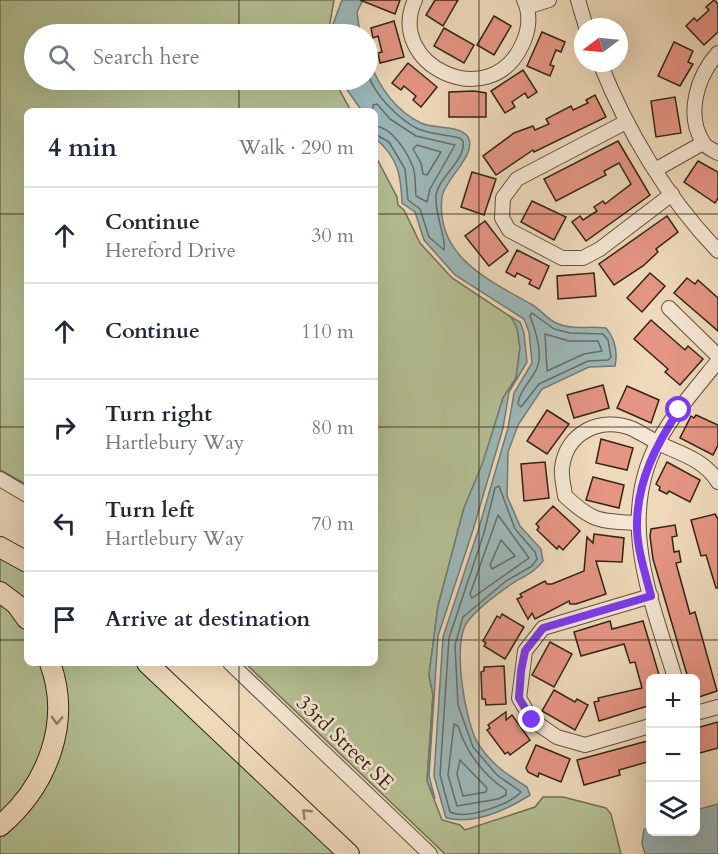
<!DOCTYPE html>
<meta charset="utf-8">
<style>
:root{--surface:#fff;--page:#f2f2f3;--text:#1f2937;--muted:#747a83;--line:#e0e1e3}
body{margin:0;font-family:Cardo,serif;background:var(--page);color:var(--text)}
.controls{position:absolute;right:18px;bottom:18px;display:grid;overflow:hidden;border-radius:9px;box-shadow:0 6px 24px #0002}
.controls button{width:54px;height:54px;display:grid;place-items:center;padding:0;border:0;border-bottom:2px solid var(--line);background:var(--surface);color:var(--text);font:30px sans-serif}
.compass{position:absolute;left:574px;top:18px;width:54px;height:54px;border-radius:50%;background:var(--surface);box-shadow:0 6px 24px #0002;rotate:254deg}
.stop{position:absolute;width:18px;height:18px;margin:-14px;border:4px solid #7c3aed;border-radius:50%;background:#fff}
.stop.end{background:#7c3aed;border-color:#fff;box-shadow:0 2px 6px #0008}
.list{margin:0;padding:0;list-style:none}
h2{display:flex;justify-content:space-between;align-items:center;height:78px;margin:0;padding:0 24px;font-size:26px}
h2 small{font-size:20px;font-weight:400;color:var(--muted)}
.list li{display:grid;grid-template-columns:39px 1fr auto;gap:18px;align-items:center;box-sizing:border-box;height:96px;padding:0 24px;border-top:2px solid var(--line)}
.list b{display:block;font-size:22px;white-space:nowrap}
.list p{margin:0;font-size:20px;white-space:nowrap;color:var(--muted)}
.list em{font-size:20px;font-style:normal;color:var(--muted)}
.icon{flex:none;width:33px;height:33px;fill:none;stroke:currentColor;stroke-width:2;stroke-linecap:round;stroke-linejoin:round}
.map{position:relative;flex:none;width:718px;height:854px;overflow:hidden}
.search{position:absolute;background:var(--surface);box-shadow:0 6px 24px #0002;left:24px;top:24px;width:354px;height:66px;display:flex;align-items:center;gap:15px;box-sizing:border-box;padding:0 21px;border-radius:33px;color:var(--muted);font-size:22px}
.panel{position:absolute;background:var(--surface);box-shadow:0 6px 24px #0002;left:24px;top:108px;width:354px;height:558px;border-radius:9px}
.map>svg:first-child{display:block}
</style>
<div class="map">
<svg width="718" height="854" viewBox="0 0 718 854">
<rect width="100%" height="100%" fill="#eed9ba"/>
<filter id="stains"><feTurbulence type="fractalNoise" baseFrequency=".00333" numOctaves="4"/><feColorMatrix values="0 0 0 0 .2 0 0 0 0 .09 0 0 0 0 .02 0 0 0 .5 -.17"/></filter>
<radialGradient id="worn" r=".72"><stop offset=".6" stop-color="#630" stop-opacity="0"/><stop offset="1" stop-color="#630" stop-opacity=".3"/></radialGradient>
<!-- green -->
<g fill="#b4c094" stroke="#737254" stroke-width="1.5">
<path d="M0 0H334L328 34H34V80H334L351 111H27V485L0 470Z"/>
<path d="M375 155 397 197 398 205 404 210 420 243 452 278 511 317 517 328 520 348 516 378 503 398 483 463 464 508 438 606 429 675 433 695 427 781 442 820 460 825 465 830 535 807 543 797H563L606 808 611 814 621 854H445L245 663H375Z"/>
<path d="M0 552 27 568V609L0 586Z"/>
<path d="M0 602 27 630V663H44L54 721 38 771 0 820Z"/>
<path d="M58 663H139L338 854H0V837C40 804 72 753 67 699 65 687 61 675 58 663Z"/>
</g>
<!-- water -->
<g fill="#9cb8b9" stroke="#727d77" stroke-width="1.5">
<path d="M342 0H363L357 12 360 34H332V27Z"/>
<path d="M368 58C378 85 394 110 421 123 433 129 461 125 468 137 478 154 444 180 442 197 435 256 488 280 531 304 540 309 547 319 556 323 571 330 590 326 606 328 615 339 618 352 615 366L589 367 542 389 518 425 508 452 507 496 520 526 541 549 543 561C534 573 522 577 510 585 497 594 478 608 468 621 451 641 465 724 479 745 491 764 509 776 527 787L530 795C505 811 475 825 446 818L434 776 443 637 478 531 508 428 514 393 532 363 529 332 524 319 455 275 424 240 415 212 402 203C401 174 398 158 375 138V111H362L340 80H368Z"/>
<path d="M511 317 520 322 524 333 527 362 509 392 503 428 473 530 438 636 429 776 435 799 427 781 433 695 429 675 438 606 464 508 483 462 503 398 516 378 520 348 517 328Z"/>
<path d="M718 804V854H645L642 843 644 830 650 825V832H696V810Z"/>
</g>
<g fill="none" stroke-linecap="round" stroke-linejoin="round">
<!-- shore -->
<g stroke="#676e66" stroke-width="1.5">
<path d="M368 75C376 96 397 118 418 129 430 134 447 135 460 138L463 141C466 161 439 176 436 195 434 212 447 241 444 250L429 237 420 209 408 200 405 169 389 142 375 134"/>
<path d="M373 111V105L377 104 390 119 416 136 455 145 430 189 427 202 416 196C415 187 416 175 413 167 407 152 392 127 375 126"/>
<path d="M417 145 441 152 427 175 423 174 421 163 413 149Z"/>
<path d="M532 313 554 329 570 333 603 334 608 340 611 357 608 360 588 361 539 384 521 407 518 404C520 388 534 379 538 365 542 351 535 329 530 316Z"/>
<path d="M545 334 569 341H598L602 351 584 354 547 371Z"/>
<path d="M499 486 515 529 535 552 537 559 532 566 506 581 463 617 455 645 458 705 473 747 497 775 521 792C509 805 466 820 450 812L440 775 449 638 484 533 495 488Z"/>
<path d="M498 515 529 558 472 598 470 594Z"/>
<path d="M501 540 515 556 492 569 490 565Z"/>
<path d="M454 724 458 726C467 754 482 774 506 790V795L498 799 457 806 448 775Z"/>
<path d="M460 760 487 788 486 792 463 796 457 774Z"/>
</g>
</g>
<!-- building -->
<g fill="#e59584" stroke="#322514" stroke-width="1.5">
<path d="M360 0H400L395 14Z"/>
<path d="M435 0H458L443 26 426 15Z"/>
<path d="M714 0 718 4V32L704 45 686 26 694 18 697 21 709 10 706 7Z"/>
<path d="M494 16 511 26 494 55 477 45Z"/>
<path d="M394 21 404 57 380 63 378 53 382 52 378 36 373 38 371 28Z"/>
<path d="M444 28 474 45 464 63 434 46Z"/>
<path d="M542 32 565 42 561 52 556 50 550 65 554 66 550 76 527 66Z"/>
<path d="M674 42 693 51 688 62 693 64 680 86 658 76Z"/>
<path d="M408 63 437 87 421 107 413 100 416 96 404 86 401 90 392 83Z"/>
<path d="M523 70 537 92 528 98 525 93 512 102 515 107 505 113 491 91Z"/>
<path d="M474 91 486 93V117H449V92Z"/>
<path d="M595 95 606 117 534 152 533 150 496 175 483 156 514 133 533 126 535 130 549 124 546 119 571 106 573 110 588 103 586 100Z"/>
<path d="M675 97 681 133 656 137 651 101Z"/>
<path d="M618 141 650 195 586 241 572 222 580 216 583 220 597 211 594 207 603 201 605 204 631 184 619 163 604 171 606 175 556 201 544 179Z"/>
<path d="M698 161 718 172V198L715 203 684 182Z"/>
<path d="M472 172 496 179 484 215 461 207Z"/>
<path d="M532 201 566 217 554 240 521 222Z"/>
<path d="M667 216 678 232 656 249 658 252 643 266 614 285 599 264Z"/>
<path d="M485 221 508 251 489 266 465 236Z"/>
<path d="M517 250 549 266 539 289 529 284 531 280 517 273 515 277 506 272Z"/>
<path d="M594 273 596 296 558 299 557 276Z"/>
<path d="M650 273 665 286 642 312 627 298Z"/>
<path d="M687 278 695 284 698 280 718 298V331L674 293Z"/>
<path d="M651 320 685 350 688 346 703 359 680 385 665 372 668 369 634 339Z"/>
<path d="M603 385 609 408 574 418 567 395Z"/>
<path d="M627 386 659 400 651 423 617 408Z"/>
<path d="M547 410 569 424 547 454 527 441Z"/>
<path d="M696 415 718 425V445L713 455 680 438 691 416 694 418Z"/>
<path d="M601 439 633 448 627 470 596 463Z"/>
<path d="M545 462 549 498 524 501 521 464Z"/>
<path d="M667 462 700 480 690 502 669 491 667 494 659 490 660 487 656 484Z"/>
<path d="M593 477 624 485 619 508 586 500Z"/>
<path d="M553 506 580 531 563 550 559 546 557 549 537 530 539 527 536 524Z"/>
<path d="M715 514 718 519V588H716L706 555 701 556 691 520Z"/>
<path d="M675 525 677 536 672 537 673 544 674 552 679 551 681 562 676 563 690 614 695 612 717 691 696 698V678H688L653 559 650 536 651 529Z"/>
<path d="M594 534 624 538 622 562 596 561 606 594 576 604H570L569 601 535 619 532 613 528 619 517 599 522 597 520 594 545 581 547 584H552L584 571 587 537 593 543Z"/>
<path d="M502 614 524 627 505 659 484 646 486 643 483 641 497 616 500 618Z"/>
<path d="M610 621 612 629 643 621 660 678H651V705L599 721 594 702 599 701 598 698 642 688 635 662 630 663 624 644 581 656 574 632Z"/>
<path d="M550 642 572 654 554 687 532 675Z"/>
<path d="M504 666 506 704 486 705 485 699H482L481 672 484 671V667Z"/>
<path d="M554 690 575 702 577 699 588 705 575 730 542 711Z"/>
<path d="M506 712V720L512 715 530 740 510 755 508 752 505 754 487 730 490 728 488 725Z"/>
<path d="M718 722V748L696 754V728Z"/>
<path d="M651 740V761L619 770 620 775 584 785 577 760Z"/>
<path d="M536 745 570 759 561 782 539 773 538 777 528 772 526 768Z"/>
</g>
<g fill="none" stroke-linecap="round" stroke-linejoin="round">
<defs>
<g id="minor">
<path d="M415 0C385 65 490 115 522 45 529 31 531 14 524 0"/>
<path d="M578 0 586 27"/>
<path d="M527 7 549 0"/>
<path d="M718 53C698 75 685 114 703 142 705 147 713 150 718 153"/>
<path d="M600 63C627 131 667 198 718 251"/>
<path d="M626 122 517 179 503 198 502 218 509 230 562 258H583L600 249 672 194"/>
<path d="M655 170 703 143"/>
<path d="M669 308 718 356"/>
<path d="M0 479 27 495"/>
<path d="M637 523C599 521 593 522 565 496 564 487 561 477 562 468 566 432 601 416 633 429 643 434 652 440 662 445 683 454 705 461 718 482"/>
<path d="M230 663 430 854"/>
<path d="M675 678C652 601 616 520 658 442 674 413 697 387 718 361"/>
<path d="M696 713 718 707"/>
<path d="M650 726 585 745 557 737 532 720 519 698 525 651 543 628 651 596"/>
</g>
<g id="highway">
<path d="M0 547 27 562"/>
<path d="M0 592 16 604 27 619"/>
<path d="M147 663 349 854"/>
<path d="M0 826C47 786 72 723 50 663"/>
</g>
</defs>
<!-- minor casing -->
<use href="#minor" stroke="#61523e" stroke-width="16"/>
<!-- highway casing -->
<use href="#highway" stroke="#322514" stroke-width="22"/>
<!-- minor -->
<use href="#minor" stroke="#f4e6d2" stroke-width="14"/>
<!-- highway -->
<use href="#highway" stroke="#eed9ba" stroke-width="20"/>
</g>
<!-- one-way arrows -->
<defs><path id="oneway-chevron" d="M-2-3.5L2.5 0L-2 3.5" fill="none" stroke-width="1.6" stroke-linecap="round" stroke-linejoin="round" transform="scale(1.5)"/></defs>
<g stroke="#907f67">
<use href="#oneway-chevron" transform="translate(57 720) rotate(93)"/>
<use href="#oneway-chevron" transform="translate(306 813) rotate(-136)"/>
</g>
<g fill="none" stroke-linecap="round" stroke-linejoin="round">
<!-- route -->
<path stroke="#7c3aed" stroke-width="8" d="M532 720 519 698 521 671 525 651 543 628 651 596C645 572 636 546 637 522 638 480 656 445 679 410"/>
</g>
<!-- grid -->
<path fill="none" stroke="#322514" stroke-width="1.5" stroke-opacity="0.55" d="M239 0V34M479 0V854M239 80V111M0 214H27M375 214H718M0 427H27M375 427H718M0 640H27M375 640H718M239 663V854"/>
<g text-anchor="middle" dominant-baseline="central" stroke-width="5" stroke-linejoin="round" paint-order="stroke">
<!-- street labels -->
<g font-size="21" fill="#322514" stroke="#f4e6d2">
<text transform="translate(345 743) rotate(44)">33rd Street SE</text>
</g>
</g>
<rect width="100%" height="100%" filter="url(#stains)"/>
<rect width="100%" height="100%" fill="url(#worn)"/>
</svg>
<div class="controls">
<button>+</button>
<button>−</button>
<button><svg class="icon" aria-label="layers" viewBox="0 0 24 24"><path d="M12 4l9 5-9 5-9-5zM3 14l9 5 9-5"/></svg></button>
</div>
<svg class="compass" viewBox="-18 -18 36 36"><path d="M0-13l5 13h-10z" fill="#e53935"/><path d="M0 13l5-13h-10z" fill="#747a83"/></svg>
<div class="stop" style="left:679px;top:410px"></div>
<div class="stop end" style="left:532px;top:720px"></div>
<div class="search"><svg class="icon" aria-label="search" viewBox="0 0 24 24"><circle cx="10" cy="10" r="6"/><path d="M15 15l6 6"/></svg>Search here</div>
<section class="panel">
<h2>4 min<small>Walk · 290 m</small></h2>
<ul class="list">
<li><svg class="icon" aria-label="ahead" viewBox="0 0 24 24"><path d="M12 20V5M6 11l6-6 6 6"/></svg><div><b>Continue</b><p>Hereford Drive</p></div><em>30 m</em></li>
<li><svg class="icon" aria-label="ahead" viewBox="0 0 24 24"><path d="M12 20V5M6 11l6-6 6 6"/></svg><div><b>Continue</b></div><em>110 m</em></li>
<li><svg class="icon" aria-label="right" viewBox="0 0 24 24"><path d="M7 20v-9h11M14 6l5 5-5 5"/></svg><div><b>Turn right</b><p>Hartlebury Way</p></div><em>80 m</em></li>
<li><svg class="icon" aria-label="left" viewBox="0 0 24 24"><path d="M17 20v-9H6M10 6l-5 5 5 5"/></svg><div><b>Turn left</b><p>Hartlebury Way</p></div><em>70 m</em></li>
<li><svg class="icon" aria-label="arrive" viewBox="0 0 24 24"><path d="M6 21V4h12l-3 4 3 4H6"/></svg><div><b>Arrive at destination</b></div></li>
</ul>
</section>
</div>
